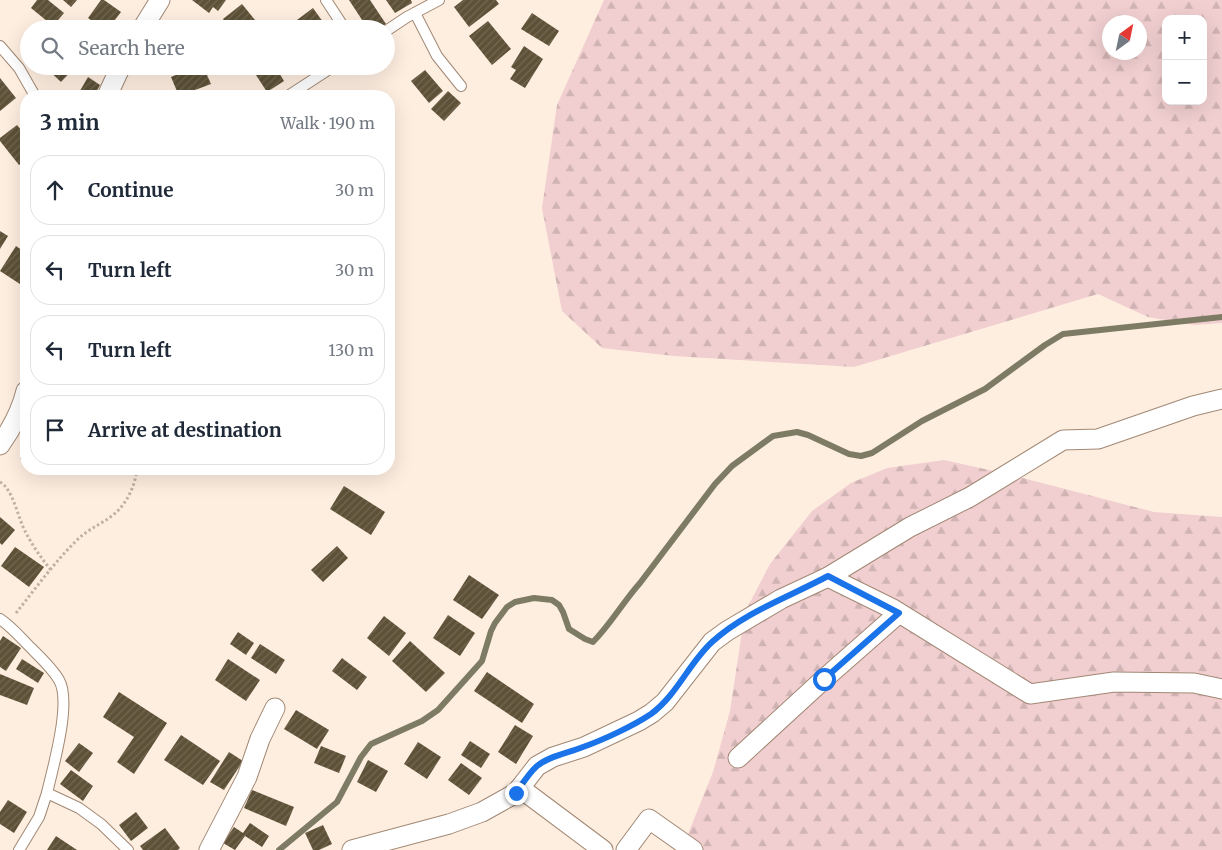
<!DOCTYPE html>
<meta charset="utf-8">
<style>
:root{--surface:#fff;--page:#f2f2f3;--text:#1f2937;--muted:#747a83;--line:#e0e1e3}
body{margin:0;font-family:Merriweather,serif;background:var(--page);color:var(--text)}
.controls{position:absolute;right:15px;top:15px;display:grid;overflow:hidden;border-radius:10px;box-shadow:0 5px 20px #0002}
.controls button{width:45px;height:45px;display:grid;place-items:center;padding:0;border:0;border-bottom:1px solid var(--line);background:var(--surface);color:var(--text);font:25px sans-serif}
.compass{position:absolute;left:1102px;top:15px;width:45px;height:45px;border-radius:50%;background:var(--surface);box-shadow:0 5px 20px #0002;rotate:33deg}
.stop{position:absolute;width:15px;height:15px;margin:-11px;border:4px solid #1a73e8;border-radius:50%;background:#fff}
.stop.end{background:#1a73e8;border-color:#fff;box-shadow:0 1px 5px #0008}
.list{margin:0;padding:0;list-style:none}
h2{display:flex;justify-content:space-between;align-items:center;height:65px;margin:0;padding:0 20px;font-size:21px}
h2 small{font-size:16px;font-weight:400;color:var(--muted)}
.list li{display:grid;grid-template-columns:32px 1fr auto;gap:15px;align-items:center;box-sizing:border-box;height:70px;margin:0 10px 10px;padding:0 10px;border:1px solid var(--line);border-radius:20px}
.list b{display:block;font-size:19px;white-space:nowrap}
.list em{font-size:16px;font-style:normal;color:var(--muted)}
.icon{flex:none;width:28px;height:28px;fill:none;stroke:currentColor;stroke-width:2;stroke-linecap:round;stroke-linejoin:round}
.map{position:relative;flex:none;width:1222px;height:850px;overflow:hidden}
.search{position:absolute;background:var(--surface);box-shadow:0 5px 20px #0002;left:20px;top:20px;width:375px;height:55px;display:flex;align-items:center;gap:12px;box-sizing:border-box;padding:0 18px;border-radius:28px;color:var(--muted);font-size:19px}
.panel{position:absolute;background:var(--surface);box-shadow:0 5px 20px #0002;left:20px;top:90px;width:375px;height:385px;border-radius:20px}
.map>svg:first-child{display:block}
</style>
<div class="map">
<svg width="1222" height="850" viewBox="0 0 1222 850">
<defs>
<pattern id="forest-firs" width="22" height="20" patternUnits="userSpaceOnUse" patternTransform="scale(1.25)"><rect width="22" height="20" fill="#f1cfd0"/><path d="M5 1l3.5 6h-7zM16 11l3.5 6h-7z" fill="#d0b3b3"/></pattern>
<pattern id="building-hatch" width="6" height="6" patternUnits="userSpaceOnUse" patternTransform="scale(1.25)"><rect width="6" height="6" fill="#5d5137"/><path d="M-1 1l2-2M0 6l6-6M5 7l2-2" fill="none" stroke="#726853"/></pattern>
</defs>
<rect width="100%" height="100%" fill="#feeee0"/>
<!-- forest -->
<g fill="url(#forest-firs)" fill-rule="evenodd">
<path d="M604 0H1222V323L1195 325 1148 317 1098 294 854 367 674 356 602 348 562 311 542 208 557 105ZM1166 19H1203V101H1166ZM1110 22H1140V52H1110Z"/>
<path d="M944 460 1007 474 1154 512 1222 517V850H680L684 844 713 772 730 711 745 612 770 564 812 511 851 483 887 468Z"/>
</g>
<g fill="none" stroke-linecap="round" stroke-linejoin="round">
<!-- stream -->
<path stroke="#7e7b64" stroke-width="6" d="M279 850 337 802 361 757 371 744 422 721 438 710 482 661 491 631 495 623 507 607 515 602 534 598 552 600 559 605 563 612 569 629 585 639 593 642C611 624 623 602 640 583L715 484 732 466 773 436 797 432 808 435 849 454 861 456 872 453 922 421 985 389 1045 345 1063 334 1222 317"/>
</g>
<!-- building -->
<g fill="url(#building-hatch)">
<path d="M37 0H48L64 13 53 26 31 8Z"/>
<path d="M63 0H77L71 7Z"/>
<path d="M101 0H104L121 12 108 29H103L88 18Z"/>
<path d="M192 0H226L218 11 213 7 209 13Z"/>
<path d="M349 0H370L386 24 378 29H368Z"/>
<path d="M386 0H411L412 3 395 13Z"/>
<path d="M463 0H496L499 4 469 27 454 7Z"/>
<path d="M242 4 255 20 243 29H230L223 19Z"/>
<path d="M313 8 328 29H303L297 20Z"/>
<path d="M532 13 559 31 549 46 521 29Z"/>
<path d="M488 21 511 49 492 65 469 36Z"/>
<path d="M77 22 87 29H72Z"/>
<path d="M524 46 543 59 525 88 510 79 516 70 511 67Z"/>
<path d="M44 66H76L61 82Z"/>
<path d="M149 66H170L164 75Z"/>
<path d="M197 66H203L211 84 179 96 171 77Z"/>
<path d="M250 66H275L284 81 267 92Z"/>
<path d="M425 70 443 91 429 103 411 81Z"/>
<path d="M88 77 100 85 94 96H77Z"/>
<path d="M0 78 16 98 0 111Z"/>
<path d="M448 91 461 103 444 121 431 109Z"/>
<path d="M17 125 26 136V160L19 165 0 141V138Z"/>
<path d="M0 231 8 236 0 249Z"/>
<path d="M16 246 26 253V288L0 271Z"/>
<path d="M26 443V461L20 459Z"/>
<path d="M48 469H67L64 475Z"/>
<path d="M344 486 385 512 371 535 330 509Z"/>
<path d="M0 517 15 530 2 545 0 543Z"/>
<path d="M337 546 348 558 323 582 311 570Z"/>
<path d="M15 547 44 567 29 587 1 566Z"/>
<path d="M469 575 499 595 482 619 453 600Z"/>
<path d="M448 615 475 633 460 656 433 638Z"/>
<path d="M384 616 406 633 389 656 367 638Z"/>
<path d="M238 632 254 643 246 655 230 644Z"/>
<path d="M3 636 21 648 6 671 0 667V641Z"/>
<path d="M410 641 445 673 426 692 392 661Z"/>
<path d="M260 644 285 660 276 674 251 658Z"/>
<path d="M342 658 367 677 357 690 332 671Z"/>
<path d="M22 659 44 673 38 683 16 669Z"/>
<path d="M228 659 260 680 246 701 215 680Z"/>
<path d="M487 672 534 704 522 723 474 691Z"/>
<path d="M0 674 34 688 27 705 0 695Z"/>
<path d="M119 692 167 723 134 774 117 762 134 737 103 717Z"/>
<path d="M296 710 329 730 317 749 284 729Z"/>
<path d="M515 725 533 736 516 764 498 752Z"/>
<path d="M181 735 220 761 203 785 164 760Z"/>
<path d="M470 741 490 754 481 768 461 755Z"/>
<path d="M418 742 441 757 427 779 404 764Z"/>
<path d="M79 743 93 753 79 772 65 761Z"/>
<path d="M321 746 346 756 339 773 314 763Z"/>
<path d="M229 752 243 761 224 790 210 782Z"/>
<path d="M368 760 388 771 376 792 357 782Z"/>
<path d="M461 763 482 778 469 795 448 780Z"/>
<path d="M71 770 93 786 83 801 60 784Z"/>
<path d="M252 790 294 807 286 826 244 808Z"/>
<path d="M8 800 27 812 14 833 0 824V812Z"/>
<path d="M136 812 148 828 131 841 119 825Z"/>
<path d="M250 823 269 836 262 847 245 836 235 850 223 843 234 827 243 833Z"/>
<path d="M323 825 332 844 319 850H313L305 833Z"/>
<path d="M165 828 180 848 178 850H143L140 846Z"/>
<path d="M56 836 77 850H47Z"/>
</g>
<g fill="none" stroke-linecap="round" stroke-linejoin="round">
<defs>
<g id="service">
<path d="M326 0 345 29"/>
<path d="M415 13 437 56 461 86"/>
<path d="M386 31 407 17 439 0"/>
<path d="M0 46 19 68 35 96"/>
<path d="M288 96 334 66"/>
<path d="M0 619C12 627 21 638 31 648 40 657 52 668 59 680 72 702 53 767 47 793"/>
<path d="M19 850 39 817 47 793 79 808 101 824 128 850"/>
</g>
<g id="minor">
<path d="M142 29 160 0"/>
<path d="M107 96 121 66"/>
<path d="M0 445C12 428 21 412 26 391"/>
<path d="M828 577 893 609 1030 694 1114 682 1194 683 1222 689"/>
<path d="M738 758 824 679 899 613"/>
<path d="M520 788 603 850"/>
<path d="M209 850 247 777 260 739 275 708"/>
<path d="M352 850 449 824 482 812 516 793 537 766 553 757 584 747 639 721 652 713 665 702 712 642 727 631 781 599 828 577 910 527 970 497 1063 440 1098 439 1193 406 1222 399"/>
<path d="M626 850 649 819 693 850"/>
</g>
</defs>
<!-- service casing -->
<use href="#service" stroke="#a18874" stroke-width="12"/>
<!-- minor casing -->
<use href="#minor" stroke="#a18874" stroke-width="21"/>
<!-- path -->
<g stroke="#bfb1a4" stroke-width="3" stroke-dasharray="2.5 2.5" stroke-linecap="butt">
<path d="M0 482C13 489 18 518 25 531 32 545 41 558 51 570"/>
<path d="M16 613C35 589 54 563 75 542 86 530 100 525 113 515 127 504 135 486 137 469"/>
</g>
<!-- service -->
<use href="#service" stroke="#fff" stroke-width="10"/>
<!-- minor -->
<use href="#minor" stroke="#fff" stroke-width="19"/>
</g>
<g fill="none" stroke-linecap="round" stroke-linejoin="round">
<!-- route -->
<path stroke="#1a73e8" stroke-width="6" d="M516 793C522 784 529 773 537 766 549 756 568 753 583 747 603 740 633 726 651 714 677 695 689 663 712 642 745 612 789 597 828 576L899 613 824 679"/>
</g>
</svg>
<div class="controls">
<button>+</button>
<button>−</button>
</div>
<svg class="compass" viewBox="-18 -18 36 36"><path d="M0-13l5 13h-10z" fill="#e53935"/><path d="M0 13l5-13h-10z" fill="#747a83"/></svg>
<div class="stop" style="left:824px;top:679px"></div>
<div class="stop end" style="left:516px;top:793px"></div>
<div class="search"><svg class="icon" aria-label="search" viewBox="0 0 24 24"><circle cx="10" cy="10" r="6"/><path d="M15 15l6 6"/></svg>Search here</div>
<section class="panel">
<h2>3 min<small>Walk · 190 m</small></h2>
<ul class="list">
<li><svg class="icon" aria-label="ahead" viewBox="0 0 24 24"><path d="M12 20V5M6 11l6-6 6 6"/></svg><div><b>Continue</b></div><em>30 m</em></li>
<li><svg class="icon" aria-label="left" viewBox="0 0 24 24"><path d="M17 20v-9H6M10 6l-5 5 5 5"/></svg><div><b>Turn left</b></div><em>30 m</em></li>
<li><svg class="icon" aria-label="left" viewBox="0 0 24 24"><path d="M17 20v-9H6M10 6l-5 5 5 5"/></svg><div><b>Turn left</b></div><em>130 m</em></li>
<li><svg class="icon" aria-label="arrive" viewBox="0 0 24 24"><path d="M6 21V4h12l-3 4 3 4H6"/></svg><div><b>Arrive at destination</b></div></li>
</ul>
</section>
</div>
